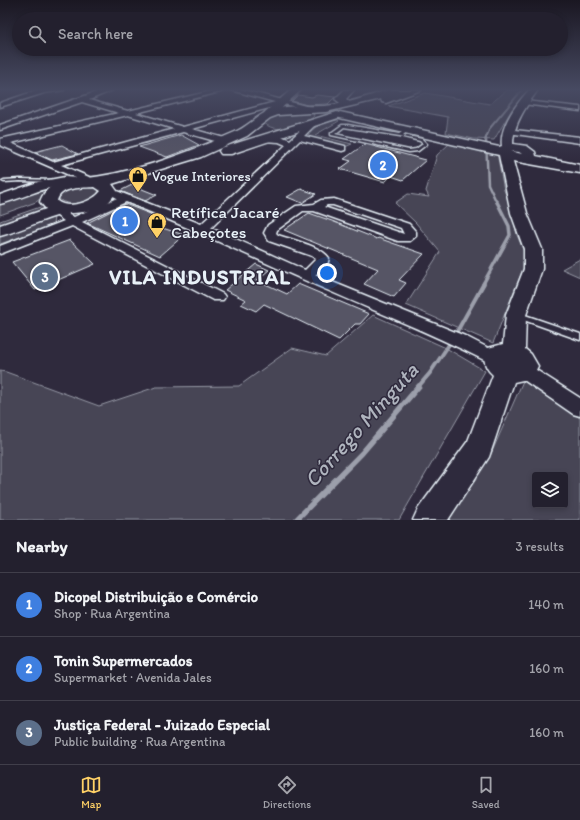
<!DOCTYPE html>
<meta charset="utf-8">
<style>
:root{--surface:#23202e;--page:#2b2836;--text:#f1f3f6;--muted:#a3a3aa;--line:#403e4a;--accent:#ffd166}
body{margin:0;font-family:Itim,sans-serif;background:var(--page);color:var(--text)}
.controls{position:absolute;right:12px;bottom:12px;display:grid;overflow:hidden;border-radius:4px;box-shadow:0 2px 6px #0003}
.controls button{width:36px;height:36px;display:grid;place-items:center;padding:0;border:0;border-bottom:1px solid var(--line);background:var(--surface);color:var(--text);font:20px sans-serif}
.you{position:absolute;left:327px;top:273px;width:14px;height:14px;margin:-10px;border:3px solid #fff;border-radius:50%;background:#1a73e8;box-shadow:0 0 0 6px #1a73e833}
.badge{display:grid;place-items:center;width:26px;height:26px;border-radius:50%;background:var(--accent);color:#fff;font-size:13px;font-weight:700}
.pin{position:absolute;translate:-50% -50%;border:2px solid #fff;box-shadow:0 1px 4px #0006}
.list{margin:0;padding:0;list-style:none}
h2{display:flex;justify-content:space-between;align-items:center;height:52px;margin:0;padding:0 16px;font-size:17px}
h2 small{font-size:13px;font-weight:400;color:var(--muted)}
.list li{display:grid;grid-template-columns:26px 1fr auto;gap:12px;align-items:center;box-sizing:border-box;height:64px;padding:0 16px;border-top:1px solid var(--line)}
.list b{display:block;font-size:15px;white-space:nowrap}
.list p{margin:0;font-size:13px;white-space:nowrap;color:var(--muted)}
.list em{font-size:13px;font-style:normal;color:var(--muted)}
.icon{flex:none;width:22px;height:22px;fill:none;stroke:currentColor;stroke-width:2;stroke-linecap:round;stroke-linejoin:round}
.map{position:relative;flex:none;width:580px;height:520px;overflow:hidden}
.search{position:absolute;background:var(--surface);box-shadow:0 2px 6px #0003;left:12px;right:12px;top:12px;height:44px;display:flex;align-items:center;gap:10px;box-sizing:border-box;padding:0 14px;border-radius:22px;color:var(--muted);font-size:15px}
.sheet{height:244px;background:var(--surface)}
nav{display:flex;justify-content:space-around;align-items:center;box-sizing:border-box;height:56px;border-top:1px solid var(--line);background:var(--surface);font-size:11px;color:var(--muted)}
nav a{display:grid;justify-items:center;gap:2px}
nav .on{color:var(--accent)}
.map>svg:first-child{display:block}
</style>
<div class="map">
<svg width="580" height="520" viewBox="0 0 580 520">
<rect width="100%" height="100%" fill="#2f2a3d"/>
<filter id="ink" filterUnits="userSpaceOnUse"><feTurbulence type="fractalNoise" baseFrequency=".025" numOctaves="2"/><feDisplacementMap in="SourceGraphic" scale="8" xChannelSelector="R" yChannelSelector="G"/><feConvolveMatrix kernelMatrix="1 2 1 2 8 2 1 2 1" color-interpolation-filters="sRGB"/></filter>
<g filter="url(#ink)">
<!-- green -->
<g fill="#464455" stroke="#979aa6" fill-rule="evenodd">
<path d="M507 90H528L512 109 494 140 474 139 446 133 448 117 388 106 425 93 490 104Z"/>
<path d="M313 113 314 116C305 126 272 136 263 121L270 115Z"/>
<path d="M338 120 339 121 315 135 352 144 345 147 307 137C313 125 326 122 338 120Z"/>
<path d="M449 144 497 153 504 190 510 205 517 235 527 259 493 343 406 305 440 252 416 223 395 203 408 194 429 197 426 191 437 155Z"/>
<path d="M92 186 100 190C101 204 68 208 59 199 61 186 82 187 92 186Z"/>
<path d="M41 191 45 195 36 202 0 215V203Z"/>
<path d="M43 206 49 212 0 228V221Z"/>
<path d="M54 217 53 225 51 226 0 244V233Z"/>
<path d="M580 259V277L562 269Z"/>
<path d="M373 315 446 348 485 371 399 520H0V371L6 372 99 406 156 387 239 386 292 348 326 356Z"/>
<path d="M523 381 580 418V520H443L491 454ZM535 475H565V505H535Z"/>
</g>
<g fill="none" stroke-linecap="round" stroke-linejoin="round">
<!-- stream-far4 -->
<path stroke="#9c9fab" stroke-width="2" d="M485 140 490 128 522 90"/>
<!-- stream-far3 -->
<path stroke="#9c9fab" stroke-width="2.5" d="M486 139 488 184 497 203"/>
<!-- stream-far2 -->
<path stroke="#9c9fab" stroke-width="3.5" d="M483 284 510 235 509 226 497 202"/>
<!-- stream-far1 -->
<g stroke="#9c9fab" stroke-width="4">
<path d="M455 335 484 283"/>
<path d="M418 387 430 373 452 340"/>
</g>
<!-- stream -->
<path stroke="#9c9fab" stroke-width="5.5" d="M296 520 362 453 419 386"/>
</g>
<!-- building -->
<g fill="#575565" stroke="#e8f1f8">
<path d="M298 95 312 97 317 95 335 97 328 104 307 105 292 101Z"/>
<path d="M181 135 199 145 167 157 139 147Z"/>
<path d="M365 144 426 160 403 180 391 176 385 182 340 169 351 161 344 159Z"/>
<path d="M62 145 78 154 52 160 34 152Z"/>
<path d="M132 185 157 195 145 201 120 191Z"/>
<path d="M301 189 316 194 302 203 287 197Z"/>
<path d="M125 204 163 219 153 225 184 235 160 256 87 223Z"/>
<path d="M309 213 332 221 377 239 378 238 424 254 399 280 406 283 394 297 364 284 378 269 284 230Z"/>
<path d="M70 240 95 264 35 290 12 262Z"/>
<path d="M256 264 269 270 257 280 287 294 298 284 369 314 360 324H355L339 340 264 304 256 311 241 304 246 300 225 290Z"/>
</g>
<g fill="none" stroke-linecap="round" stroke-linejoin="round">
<defs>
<g id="lane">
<path d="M342 125H348L399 134 407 129 409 130 403 135 422 139 427 144 418 151 409 152 331 135V133ZM344 127 400 136 420 141 423 144 416 149 409 150 335 134Z"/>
<path d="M20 179 54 180 56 181 54 182 20 181 4 182 2 181 4 180Z"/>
<path d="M518 314H522L580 334V340L518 318 517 316Z"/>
</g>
<g id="street">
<path d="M38 90H64L44 93 0 107V103Z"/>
<path d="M102 90H113L89 100 128 111 215 90H228L136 113 183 127 275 102 231 90H244L321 110 317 112 284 104 192 129 228 139V143H222L183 132 61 165 96 180 97 182 92 185 0 145V139L119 113 82 102 0 130V125ZM128 115 174 129 53 162 11 143Z"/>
<path d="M525 101 580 107V111L523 104V102Z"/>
<path d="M310 121 317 123 304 136 345 146V150L342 151 300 140 211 228 305 270 316 259 312 256 269 241 264 233 268 225 296 206 314 204 321 200 334 199 409 224 416 232V236L410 241H398L314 211H303L277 230 276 233 278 235C292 240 321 246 329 258L327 265 315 275 465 336 500 354 502 358 500 362 494 364 488 362C428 331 364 307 302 279 243 253 186 226 126 202L82 222 223 294 225 297 223 300H213L72 226 0 254V246L64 221 57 216 60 207H68L69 215 74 217 117 198 104 191 105 189 109 188 201 224 286 145 279 142 263 141V137L281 136 290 140ZM327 205H333L401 228 404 234 324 207Z"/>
<path d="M505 129 580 137V143L508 133H505Z"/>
<path d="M524 364 530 366 580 398V416L573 414 518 376 515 371 518 366Z"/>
</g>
<g id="secondary">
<path d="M291 90H301L273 116H265L264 114 265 112Z"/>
<path d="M344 90H354L346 99 352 104 350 106H344L335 99Z"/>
<path d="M529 90H538C527 105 513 124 513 144L527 146 535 152 536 156 580 165V173L513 161 527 213 542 249V269L526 315 525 349 531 354 538 366 532 378 514 382 489 457 448 520H413L418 509 468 441 493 375C484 367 482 358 488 348L503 344 506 315 524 269V249L511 213 499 155 340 118 335 115 340 112 499 147 502 146C499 127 517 103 529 90ZM510 151 519 152 522 154Z"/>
<path d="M65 177 92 179 94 182 92 185C80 188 67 184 54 187 36 190 18 200 0 204V195L38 182Z"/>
</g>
<g id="primary">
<path d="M387 90H421L386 103 382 102 381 99 326 112 278 115 270 118 247 136 201 157 112 184 117 191C113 197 109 203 103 206 90 213 77 212 64 214 44 218 21 231 0 236V225L46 209 40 202C45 185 62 180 78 179 132 174 185 154 235 132 249 126 259 113 274 109 291 105 308 107 325 106 346 104 367 97 387 90ZM95 187 101 191C93 202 68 210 57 201 60 186 83 188 95 187Z"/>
<path d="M337 112 343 115 341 117 231 154H221L219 151 221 148Z"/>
</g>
</defs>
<!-- lane casing -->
<use href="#lane" stroke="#e8f1f8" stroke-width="3"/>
<!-- street casing -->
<use href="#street" stroke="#e8f1f8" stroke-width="3"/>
<!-- secondary casing -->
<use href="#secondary" stroke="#e8f1f8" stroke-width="3"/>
<!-- primary casing -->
<use href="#primary" stroke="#e8f1f8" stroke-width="3"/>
<!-- lane -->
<use href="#lane" fill="#2f2a3d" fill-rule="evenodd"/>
<!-- street -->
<use href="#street" fill="#2f2a3d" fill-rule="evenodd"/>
<!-- secondary -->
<use href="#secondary" fill="#2f2a3d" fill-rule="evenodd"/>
<!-- primary -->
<use href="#primary" fill="#2f2a3d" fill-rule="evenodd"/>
</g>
</g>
<!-- sky -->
<linearGradient id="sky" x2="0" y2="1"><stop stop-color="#1a1722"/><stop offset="0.55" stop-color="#474a62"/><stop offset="1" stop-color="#474a62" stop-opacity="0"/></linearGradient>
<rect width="580" height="163" fill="url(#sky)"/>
<!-- icons -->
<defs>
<symbol id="shop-pin" viewBox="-11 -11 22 30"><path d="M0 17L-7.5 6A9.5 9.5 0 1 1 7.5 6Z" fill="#ffd166" stroke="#2f2a3d"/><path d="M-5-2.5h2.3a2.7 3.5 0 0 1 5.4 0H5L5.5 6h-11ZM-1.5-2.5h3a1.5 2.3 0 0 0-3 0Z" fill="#111"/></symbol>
</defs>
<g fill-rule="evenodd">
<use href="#shop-pin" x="127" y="165" width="22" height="30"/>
<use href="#shop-pin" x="146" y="211" width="22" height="30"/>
</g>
<g text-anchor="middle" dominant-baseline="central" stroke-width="3" stroke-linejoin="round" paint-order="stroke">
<!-- far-poi labels -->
<g font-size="14" fill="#e8f1f8" stroke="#2f2a3d" text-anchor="start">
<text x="152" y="176">Vogue Interiores</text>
</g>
<!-- poi labels -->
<g font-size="17" fill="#e8f1f8" stroke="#2f2a3d" text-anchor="start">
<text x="171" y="212">Retífica Jacaré<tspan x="171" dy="20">Cabeçotes</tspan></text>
</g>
<!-- district labels -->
<g font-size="21" font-weight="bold" letter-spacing="1" fill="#e8f1f8" stroke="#2f2a3d">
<text x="200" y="276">VILA INDUSTRIAL</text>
</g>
<!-- near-water labels -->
<g font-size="22" font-style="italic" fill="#afb4be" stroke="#2f2a3d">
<text transform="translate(361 425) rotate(-48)">Córrego Minguta</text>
</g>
</g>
</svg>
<div class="controls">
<button><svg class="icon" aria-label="layers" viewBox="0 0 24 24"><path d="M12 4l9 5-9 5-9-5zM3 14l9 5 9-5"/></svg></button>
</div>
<div class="you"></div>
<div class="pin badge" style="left:125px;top:221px;background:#3f7fe0">1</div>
<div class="pin badge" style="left:383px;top:165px;background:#3f7fe0">2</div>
<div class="pin badge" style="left:45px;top:277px;background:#5c6f8a">3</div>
<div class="search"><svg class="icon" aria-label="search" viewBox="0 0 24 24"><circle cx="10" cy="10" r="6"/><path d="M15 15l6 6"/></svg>Search here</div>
</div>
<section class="sheet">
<h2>Nearby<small>3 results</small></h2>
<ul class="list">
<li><span class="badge" style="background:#3f7fe0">1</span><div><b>Dicopel Distribuição e Comércio</b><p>Shop · Rua Argentina</p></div><em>140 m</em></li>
<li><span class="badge" style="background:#3f7fe0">2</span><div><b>Tonin Supermercados</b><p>Supermarket · Avenida Jales</p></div><em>160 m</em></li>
<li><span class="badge" style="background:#5c6f8a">3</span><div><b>Justiça Federal - Juizado Especial</b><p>Public building · Rua Argentina</p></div><em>160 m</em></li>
</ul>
</section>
<nav>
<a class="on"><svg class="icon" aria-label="map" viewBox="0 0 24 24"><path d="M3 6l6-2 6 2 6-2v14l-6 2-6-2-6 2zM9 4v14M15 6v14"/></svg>Map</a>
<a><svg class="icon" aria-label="directions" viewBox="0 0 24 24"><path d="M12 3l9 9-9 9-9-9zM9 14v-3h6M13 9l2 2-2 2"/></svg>Directions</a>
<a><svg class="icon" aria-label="saved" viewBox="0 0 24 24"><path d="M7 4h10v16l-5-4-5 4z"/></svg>Saved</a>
</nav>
